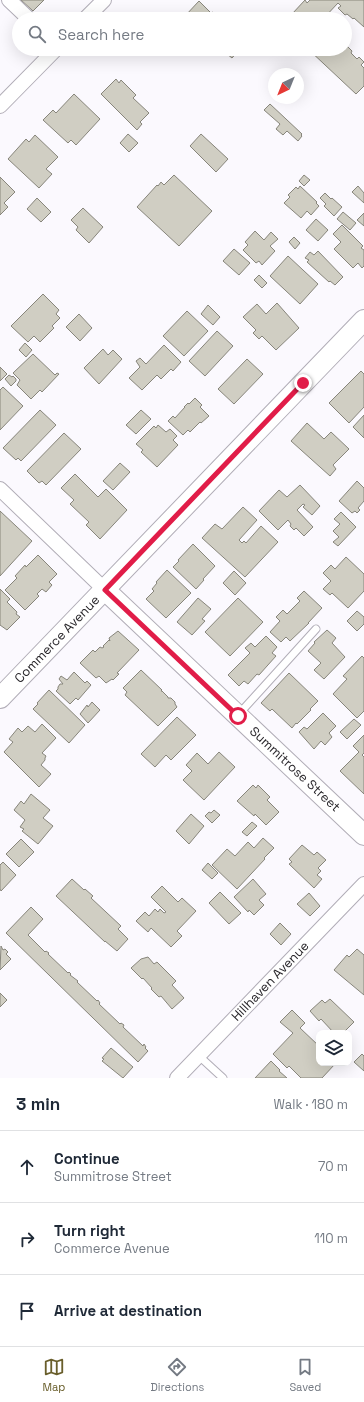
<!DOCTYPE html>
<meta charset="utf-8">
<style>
:root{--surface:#fff;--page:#f6f6f7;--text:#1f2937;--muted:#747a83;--line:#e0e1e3;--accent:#695e2b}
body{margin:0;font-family:"Space Grotesk",sans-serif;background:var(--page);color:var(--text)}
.controls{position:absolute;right:12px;bottom:12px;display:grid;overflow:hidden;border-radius:8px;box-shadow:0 4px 16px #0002}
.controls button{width:36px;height:36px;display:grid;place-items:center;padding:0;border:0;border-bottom:1px solid var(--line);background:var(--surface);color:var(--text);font:20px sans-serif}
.compass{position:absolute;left:268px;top:68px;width:36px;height:36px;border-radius:50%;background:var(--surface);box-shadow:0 4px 16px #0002;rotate:223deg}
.stop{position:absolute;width:12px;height:12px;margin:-9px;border:3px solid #e11d48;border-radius:50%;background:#fff}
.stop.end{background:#e11d48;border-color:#fff;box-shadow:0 1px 4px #0008}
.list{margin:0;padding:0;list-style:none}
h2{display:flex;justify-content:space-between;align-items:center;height:52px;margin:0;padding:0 16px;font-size:17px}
h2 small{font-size:13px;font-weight:400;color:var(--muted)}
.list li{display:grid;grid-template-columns:26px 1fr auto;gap:12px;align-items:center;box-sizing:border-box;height:72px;padding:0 16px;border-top:1px solid var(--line)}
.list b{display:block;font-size:15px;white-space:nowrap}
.list p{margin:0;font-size:13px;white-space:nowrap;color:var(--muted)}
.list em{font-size:13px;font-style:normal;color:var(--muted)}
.icon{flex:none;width:22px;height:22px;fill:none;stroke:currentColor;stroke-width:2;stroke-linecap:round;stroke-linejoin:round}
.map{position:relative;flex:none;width:364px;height:1078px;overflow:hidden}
.search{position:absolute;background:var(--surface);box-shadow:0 4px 16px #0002;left:12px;right:12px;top:12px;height:44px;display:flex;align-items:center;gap:10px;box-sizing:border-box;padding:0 14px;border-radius:22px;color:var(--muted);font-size:15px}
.sheet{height:268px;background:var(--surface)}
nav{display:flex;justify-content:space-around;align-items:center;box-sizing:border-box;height:56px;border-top:1px solid var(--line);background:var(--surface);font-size:11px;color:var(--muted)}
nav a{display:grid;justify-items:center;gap:2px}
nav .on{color:var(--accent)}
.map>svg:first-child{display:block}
</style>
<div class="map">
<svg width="364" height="1078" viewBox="0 0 364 1078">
<rect width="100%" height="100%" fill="#fbf9fe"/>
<!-- building -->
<g fill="#d0cec3" stroke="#87857b">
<path d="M21 0H44L33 11Z"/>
<path d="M305 0 307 3 310 0H364V27L354 18 353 19 347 14 345 15 338 8 341 6 338 3 323 19H292L294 16 292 14Z"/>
<path d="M199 1 211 13 213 12 219 19H189L185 16Z"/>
<path d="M347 46 352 51 351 53 357 59 359 57 364 62 361 65 364 68V86L356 94 308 49H345Z"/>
<path d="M223 49H236L238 51 232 58 222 50Z"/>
<path d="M116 79 119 83 121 80 136 95 133 98 149 113 140 122 142 124 137 130 101 94Z"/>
<path d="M74 94 100 119 76 145 71 140 68 143 43 120 53 110 56 113Z"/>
<path d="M270 104 302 134 301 135 302 136 298 141 287 131 283 135 276 129 280 124 264 110Z"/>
<path d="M128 134 138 143 129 152 120 143Z"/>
<path d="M201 134 228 159 216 172 190 146Z"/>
<path d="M35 135 58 157 46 169 52 174 39 188 8 159 26 139 29 142Z"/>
<path d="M174 175 212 211 179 246 137 207 157 185 158 186 161 182 164 185Z"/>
<path d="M304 175 310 180 304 186 299 181Z"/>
<path d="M0 177 15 192 4 203 8 207 0 215Z"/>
<path d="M300 186 317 202 316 203 319 206 311 215 307 211 301 218 284 203 290 197 288 195 296 187 298 189Z"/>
<path d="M358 186 364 193V203L352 192Z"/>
<path d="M325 193 331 199 332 198 342 207 334 216 324 206 326 204 320 198Z"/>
<path d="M37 198 51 212 41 222 27 209Z"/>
<path d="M83 208 103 227 89 243 76 230 78 227 71 220Z"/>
<path d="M343 212 356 223 350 230 337 219Z"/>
<path d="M364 213V226L357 220Z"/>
<path d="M316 219 328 230 318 241 306 230Z"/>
<path d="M342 225 363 246 361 248 364 250V266L362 268 358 263 353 268 334 249 341 242 333 234Z"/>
<path d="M255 231 264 240 271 232 278 239 270 246 275 251 262 265 259 261 256 263 243 250 248 245 245 242Z"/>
<path d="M294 237 300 243 295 249 289 242Z"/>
<path d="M234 249 250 263 239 275 223 261Z"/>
<path d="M318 251 343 277 335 285 330 281 329 282 307 262 309 260 305 258 310 252 314 255Z"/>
<path d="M288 256 318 284 300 304 270 276Z"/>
<path d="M259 275 267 283 262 288 254 280Z"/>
<path d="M43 294 59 310 56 314 60 318 52 326 54 328 40 342 34 336 28 342 11 326Z"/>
<path d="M277 303 299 328 276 350 262 336 259 339 253 333 256 330 243 317 257 304 266 314Z"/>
<path d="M208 305 220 317 213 325 201 314Z"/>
<path d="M187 311 208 331 184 356 163 336Z"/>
<path d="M79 314 92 328 80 341 66 327Z"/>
<path d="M217 331 233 346 205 376 189 361Z"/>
<path d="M25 343 32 350 26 357 19 350Z"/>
<path d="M164 345 181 362 173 371 171 369 161 379 157 375 142 390 129 378 140 367 136 361 140 358 146 364Z"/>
<path d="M103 349 108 355 113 350 122 359 99 384 84 368Z"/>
<path d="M33 354 55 375 57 373 59 374 42 392 40 390 31 399 17 385 20 380 13 373Z"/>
<path d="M247 359 263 374 234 404 218 389Z"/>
<path d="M0 367 7 374 0 381Z"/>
<path d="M361 371 364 374V407L349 423 329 403Z"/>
<path d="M9 375 12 377 13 376 16 379V381L11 386 5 379Z"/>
<path d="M3 387 23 406 0 430V390Z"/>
<path d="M195 398 202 405 200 407 209 416 201 423 200 422 190 432 188 430 183 435 168 421 173 416 175 418 185 407H184L188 403 189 404Z"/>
<path d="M40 410 56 425 21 461 18 458 16 460 3 448Z"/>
<path d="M141 410 151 419 136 434 126 425Z"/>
<path d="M364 415V438L353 427Z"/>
<path d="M307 423 324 439 331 432 349 449 333 465 336 469 330 476 291 441Z"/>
<path d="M158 425 166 432 170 429 177 436 173 440 178 445 157 467 141 452 143 450 136 444 154 426 156 428Z"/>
<path d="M64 433 81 449 46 485 42 481 39 483 27 471Z"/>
<path d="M120 463 130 472 113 490 103 481Z"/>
<path d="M75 474 98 497 106 489 127 510 100 539 86 525 89 522 70 504 74 500 61 488Z"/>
<path d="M357 481 364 488V501L358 508 360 510 357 513 355 511 352 513 339 501Z"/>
<path d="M300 485 320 506 312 515 303 507 305 505 303 504 297 510 313 527 304 536 296 528 294 530 290 526 291 524 288 520 278 530 259 511 279 490 287 497Z"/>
<path d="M243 507 257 520 239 540 242 543 244 541 246 543 261 526 278 542 245 577 202 538 215 524 222 529Z"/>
<path d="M0 511 32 541 0 576Z"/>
<path d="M341 512 356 527 338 546 333 542 339 537 333 531 340 524 334 519Z"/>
<path d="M193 544 215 566 203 579 204 580 196 589 173 567 179 561 178 560Z"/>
<path d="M38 555 57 574 49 582 52 585 46 592 42 589 37 594 39 596 25 610 5 590 17 578 15 576 25 565 26 567Z"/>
<path d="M346 557 364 574V591L348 608 332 593 330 595 323 589 331 581 323 573 331 565 335 569Z"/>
<path d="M167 570 191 593 166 618 146 599 154 591 152 589 157 583 156 582Z"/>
<path d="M234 571 246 583 235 595 223 583Z"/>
<path d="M0 589 10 599 7 602 17 612 16 614 20 617 7 630 0 625Z"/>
<path d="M304 591 322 608 308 623H309L290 641 286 637 281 642 270 632 280 621 276 617 283 610 287 614 300 601 297 598Z"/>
<path d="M198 598 211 609 202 619 205 621 192 635 177 622Z"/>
<path d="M238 598 263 622 230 656 205 632Z"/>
<path d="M357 611 364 617V624L357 631 347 621Z"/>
<path d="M327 630 336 638 332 643 345 657 324 679 314 670 321 663 308 651 315 643 314 642Z"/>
<path d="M118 631 139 650 117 673 119 674 113 680 112 679 106 683 99 676 96 678 80 663 93 650 95 652 100 647 102 648 104 647 103 646 109 640 110 641 109 638Z"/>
<path d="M266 636 277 647 272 653 276 656 259 675 257 674 248 684 244 681 239 686 228 675 250 653 245 648 251 643 255 647Z"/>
<path d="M362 656 364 658V711L357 718 333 694 347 679 343 676Z"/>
<path d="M141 670 162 690 161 691H162L168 697V698H171L175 702V704L177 707 158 726 125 695 127 692 123 688Z"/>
<path d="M74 672 85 683 87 681 91 685 78 700 76 698 70 704 56 691 58 689V687L60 684H63L59 679 61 676 67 680Z"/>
<path d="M289 673 318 701 310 709 311 710 297 724 296 723 292 728 272 709 270 711 261 703Z"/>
<path d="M49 690 85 725 69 743 33 709 38 704 37 703Z"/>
<path d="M92 702 100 710 88 723 80 714 87 705 88 707Z"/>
<path d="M323 713 336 726 329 733 332 737 325 745 321 741 314 749 299 732 304 727 307 729Z"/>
<path d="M177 717 196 735 171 760 166 755 155 767 141 754Z"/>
<path d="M354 719 361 725 347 739 340 732Z"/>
<path d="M42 724 56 738 42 753 46 756 45 758V760L41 765 51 774 39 787 4 752 13 742 9 739 18 728 22 732 28 726 35 732Z"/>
<path d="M364 735V753L362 755 364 757V794L340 771 359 752 353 746Z"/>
<path d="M219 752 235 767 204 800 183 780 192 771 186 765 197 753 208 764Z"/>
<path d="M253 785 256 788 258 785 270 797 267 800 279 812 266 825 255 814 254 816 237 801Z"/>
<path d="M31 794 50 810 43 818 53 826 38 844 22 831 24 829 20 827 25 820 14 810 21 801 24 804Z"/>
<path d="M214 810 220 815 212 823 205 816 209 812 211 813Z"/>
<path d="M191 814 204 826 189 844 176 831Z"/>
<path d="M252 822 257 826 247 836 242 832Z"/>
<path d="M263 838 274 848 264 858 265 859 237 889 212 865 227 849 235 856 248 842 254 848Z"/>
<path d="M21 839 34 852 19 867 6 854Z"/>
<path d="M302 845 314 855 317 852 326 860 318 868 321 871 317 875 322 879 314 888 289 864 292 862 289 859Z"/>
<path d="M3 862 16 875 1 891 0 889V865Z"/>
<path d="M208 863 218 873 212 879 202 870Z"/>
<path d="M72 879 84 890 85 889 93 896 91 898 121 926 118 929 128 939 117 951 105 941V942L56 896Z"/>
<path d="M253 879 266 894 259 900 264 905 254 915 249 910 248 912 234 897Z"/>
<path d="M162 886 178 902 182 898 196 911 177 931 182 936 171 947 151 928 148 932 136 921 145 912 149 916 155 909 158 912 160 909 164 913 166 912 151 897Z"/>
<path d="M220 892 241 913 229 924 209 903Z"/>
<path d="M309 893 320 906 310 916 297 904Z"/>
<path d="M31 907 43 919 28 935 45 952 46 951 49 953 48 954 68 973 69 972 71 974 70 975 78 981 77 982 97 1001 98 1000 100 1003 99 1004 120 1024 121 1023 124 1025 123 1027 143 1046 144 1044 146 1047 145 1048 148 1051 138 1062 6 933Z"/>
<path d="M280 923 291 934 281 945 270 934Z"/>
<path d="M1 946 3 950 5 949 8 952 6 954 11 959 0 970Z"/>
<path d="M357 949 364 955V995L334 970 347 955 349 957Z"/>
<path d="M148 957 154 964 157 962 176 981 172 985 184 998 172 1009 161 996 159 997 151 989 152 988 143 978 142 979 131 968 141 959Z"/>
<path d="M0 993 7 1000 0 1007Z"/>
<path d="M330 999 354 1022 343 1033H334L321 1019 319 1021 310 1011 322 1000 325 1003Z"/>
<path d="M292 1010 305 1023 300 1028 319 1046V1063H334L335 1064 322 1078H301L289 1066 287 1068 273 1054 293 1033 280 1022Z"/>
<path d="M111 1048 133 1067 123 1078 102 1061 104 1059 102 1058Z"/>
<path d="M362 1054 364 1056V1071L354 1062Z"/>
<path d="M271 1061 280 1070 279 1071 287 1078H255Z"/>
</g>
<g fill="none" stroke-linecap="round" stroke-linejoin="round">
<defs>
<g id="lane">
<path d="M238 715 316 629"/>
<path d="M199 1056 223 1078"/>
</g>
<g id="street">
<path d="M9 0 29 19"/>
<path d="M85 19 104 0"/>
<path d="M0 106 56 49"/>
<path d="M0 489 105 590"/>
<path d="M177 1078 364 884"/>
</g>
<g id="secondary">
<path d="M105 590 364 835"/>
<path d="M0 698 364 320"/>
</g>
</defs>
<!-- lane casing -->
<use href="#lane" stroke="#b1adb7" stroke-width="9"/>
<!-- street casing -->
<use href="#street" stroke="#b1adb7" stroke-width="16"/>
<!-- secondary casing -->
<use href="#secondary" stroke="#b1adb7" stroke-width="22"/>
<!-- lane -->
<use href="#lane" stroke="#fff" stroke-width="7"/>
<!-- street -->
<use href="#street" stroke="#fff" stroke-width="14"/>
<!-- secondary -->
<use href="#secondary" stroke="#fff" stroke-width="20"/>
</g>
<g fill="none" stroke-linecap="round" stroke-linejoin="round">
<!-- route -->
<path stroke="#e11d48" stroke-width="5" d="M238 716 105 590 303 383"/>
</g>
<g text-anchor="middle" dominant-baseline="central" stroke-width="3" stroke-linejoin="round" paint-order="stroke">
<!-- street labels -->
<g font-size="13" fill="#29272b" stroke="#fff">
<text transform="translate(57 639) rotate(-46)">Commerce Avenue</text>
<text transform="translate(295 769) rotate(43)">Summitrose Street</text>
<text transform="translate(270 981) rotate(-46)">Hillhaven Avenue</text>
</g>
</g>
</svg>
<div class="controls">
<button><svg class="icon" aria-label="layers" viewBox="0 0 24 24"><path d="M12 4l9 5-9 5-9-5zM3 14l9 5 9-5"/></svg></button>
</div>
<svg class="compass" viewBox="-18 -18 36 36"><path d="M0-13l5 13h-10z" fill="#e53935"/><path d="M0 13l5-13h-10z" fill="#747a83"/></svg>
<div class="stop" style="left:238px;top:716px"></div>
<div class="stop end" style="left:303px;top:383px"></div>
<div class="search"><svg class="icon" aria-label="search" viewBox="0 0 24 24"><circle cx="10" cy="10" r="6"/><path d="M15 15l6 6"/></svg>Search here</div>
</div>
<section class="sheet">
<h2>3 min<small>Walk · 180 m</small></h2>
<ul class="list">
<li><svg class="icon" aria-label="ahead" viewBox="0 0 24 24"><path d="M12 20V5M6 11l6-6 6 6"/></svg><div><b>Continue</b><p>Summitrose Street</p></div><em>70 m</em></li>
<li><svg class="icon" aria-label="right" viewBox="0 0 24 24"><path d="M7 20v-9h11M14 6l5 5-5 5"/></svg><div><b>Turn right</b><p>Commerce Avenue</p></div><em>110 m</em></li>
<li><svg class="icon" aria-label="arrive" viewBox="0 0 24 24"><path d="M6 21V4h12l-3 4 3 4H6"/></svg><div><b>Arrive at destination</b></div></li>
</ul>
</section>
<nav>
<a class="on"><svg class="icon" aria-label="map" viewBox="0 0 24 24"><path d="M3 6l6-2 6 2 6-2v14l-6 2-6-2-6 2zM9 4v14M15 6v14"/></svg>Map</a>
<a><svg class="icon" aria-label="directions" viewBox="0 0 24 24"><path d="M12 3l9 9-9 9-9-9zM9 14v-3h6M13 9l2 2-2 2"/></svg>Directions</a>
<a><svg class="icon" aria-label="saved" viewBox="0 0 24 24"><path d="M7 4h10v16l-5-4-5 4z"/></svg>Saved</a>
</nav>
